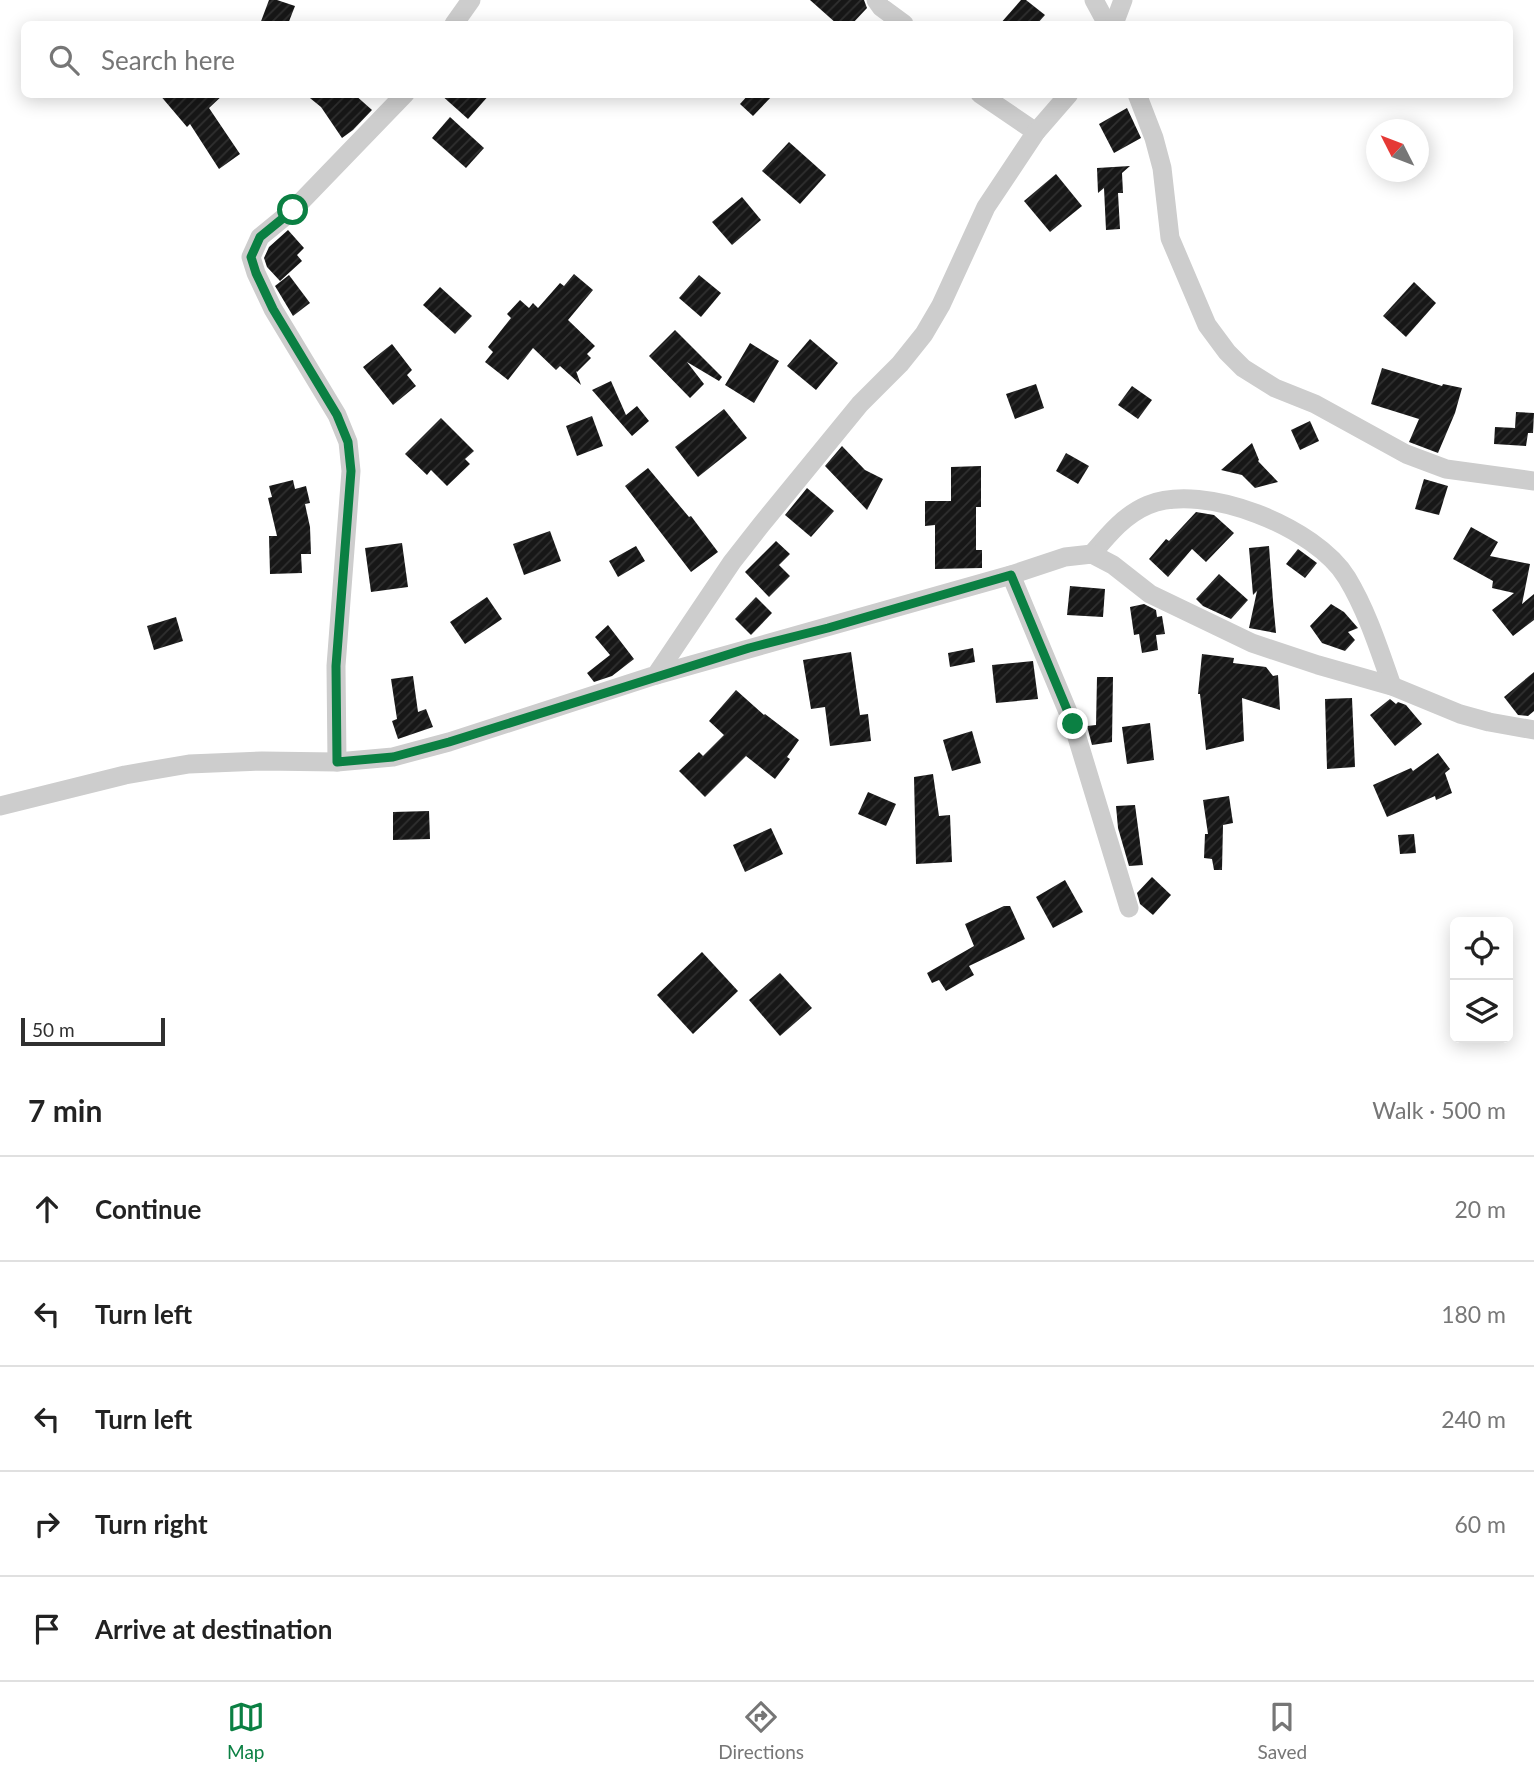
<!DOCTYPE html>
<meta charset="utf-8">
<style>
:root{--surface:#fff;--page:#f6f6f6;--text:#222;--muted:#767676;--line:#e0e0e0;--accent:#0b8043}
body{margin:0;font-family:Lato,sans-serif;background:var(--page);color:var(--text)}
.controls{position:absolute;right:21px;bottom:21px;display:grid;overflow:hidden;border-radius:10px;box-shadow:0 4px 18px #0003}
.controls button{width:63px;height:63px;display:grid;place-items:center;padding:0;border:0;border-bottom:2px solid var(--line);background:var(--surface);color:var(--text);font:35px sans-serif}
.compass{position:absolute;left:1366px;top:119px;width:63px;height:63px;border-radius:50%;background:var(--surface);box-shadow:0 4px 18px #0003;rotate:312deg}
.scale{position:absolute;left:21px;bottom:18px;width:144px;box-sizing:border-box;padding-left:7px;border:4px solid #303030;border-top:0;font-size:19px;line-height:24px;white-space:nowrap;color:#303030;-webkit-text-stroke:5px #fff;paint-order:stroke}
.stop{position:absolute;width:21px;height:21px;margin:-16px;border:5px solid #0b8043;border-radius:50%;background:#fff}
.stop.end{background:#0b8043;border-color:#fff;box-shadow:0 2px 7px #0008}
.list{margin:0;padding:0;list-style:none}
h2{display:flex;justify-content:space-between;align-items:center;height:91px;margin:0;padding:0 28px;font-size:30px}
h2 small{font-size:23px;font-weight:400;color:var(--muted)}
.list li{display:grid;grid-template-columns:46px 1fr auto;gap:21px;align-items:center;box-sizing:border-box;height:105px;padding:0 28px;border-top:2px solid var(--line)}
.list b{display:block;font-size:26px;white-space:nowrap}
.list em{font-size:23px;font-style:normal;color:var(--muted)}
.icon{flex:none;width:38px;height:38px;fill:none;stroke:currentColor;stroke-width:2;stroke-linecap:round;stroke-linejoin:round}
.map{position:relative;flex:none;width:1534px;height:1064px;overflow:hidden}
.search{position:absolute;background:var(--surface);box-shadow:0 4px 18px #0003;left:21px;right:21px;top:21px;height:77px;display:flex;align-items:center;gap:18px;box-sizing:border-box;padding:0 24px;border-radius:10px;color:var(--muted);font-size:26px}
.sheet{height:616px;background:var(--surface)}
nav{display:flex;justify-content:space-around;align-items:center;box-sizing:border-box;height:98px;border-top:2px solid var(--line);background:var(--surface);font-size:19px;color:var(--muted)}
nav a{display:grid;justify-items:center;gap:4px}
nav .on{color:var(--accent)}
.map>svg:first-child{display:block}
</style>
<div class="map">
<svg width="1534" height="1064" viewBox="0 0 1534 1064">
<defs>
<pattern id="building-hatch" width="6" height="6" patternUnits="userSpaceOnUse" patternTransform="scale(1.75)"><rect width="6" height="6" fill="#171717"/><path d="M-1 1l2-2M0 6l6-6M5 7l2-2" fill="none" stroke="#303030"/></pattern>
</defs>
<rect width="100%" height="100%" fill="#fff"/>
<!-- building -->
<g fill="url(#building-hatch)">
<path d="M269 0H277L295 6 288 24H260Z"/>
<path d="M810 0H864L867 8 852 24H837Z"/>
<path d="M1021 0H1026L1045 15 1037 24H1000Z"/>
<path d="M159 94H224L209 108 240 154 219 169 190 124 187 127Z"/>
<path d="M305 94H354L372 110 353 130 342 138 321 107Z"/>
<path d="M440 94H490L468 119Z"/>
<path d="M749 94H774L753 116 740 104Z"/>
<path d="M1127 108 1141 138 1114 153 1099 124Z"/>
<path d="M450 117 484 148 466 168 432 138Z"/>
<path d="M789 142 826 175 800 204 762 171Z"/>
<path d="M1130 166 1122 173 1123 193H1118L1120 229 1106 230 1104 188 1098 193 1097 168Z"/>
<path d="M1056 174 1082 206 1050 232 1024 201Z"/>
<path d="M742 197 761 220 732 245 712 222Z"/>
<path d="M288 230 304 248 297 255 302 261 280 281 267 267 264 258 269 247Z"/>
<path d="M574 274 593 290 568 320 595 346 587 354 591 358 577 372 576 371 581 385 560 366 556 370 533 348 508 380 485 362 493 352 488 347 511 318 507 314 520 300 529 308 533 303 538 308 560 283 564 286Z"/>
<path d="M289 275 310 303 293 316 275 286Z"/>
<path d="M699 275 721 293 701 317 679 298Z"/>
<path d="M1414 282 1436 303 1406 337 1383 316Z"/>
<path d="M440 287 472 316 455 334 423 305Z"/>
<path d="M675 330 722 377 719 381 687 362 704 384 690 398 649 356Z"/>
<path d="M810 339 838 363 816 390 787 366Z"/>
<path d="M750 343 779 361 754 403 725 385Z"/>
<path d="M392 344 412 370 407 375 416 386 393 405 363 367Z"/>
<path d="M1382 368 1442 386 1443 384 1462 388 1455 413 1438 453 1409 442 1419 419 1371 404Z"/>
<path d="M611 381 626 415 637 406 649 421 632 436 592 390Z"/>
<path d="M1036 384 1044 408 1015 419 1006 394Z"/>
<path d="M1132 386 1152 400 1138 419 1118 405Z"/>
<path d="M724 409 747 438 698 477 675 447Z"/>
<path d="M1516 412 1534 413 1533 433H1528L1526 446 1494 444 1495 427 1515 428Z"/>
<path d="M592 416 603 446 577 456 566 426Z"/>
<path d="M441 418 474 451 465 459 470 464 447 486 431 470 427 475 405 454Z"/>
<path d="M1310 421 1319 441 1300 450 1291 430Z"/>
<path d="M1252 443 1259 460 1258 461 1278 482 1255 488 1242 475 1221 470Z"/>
<path d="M842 446 865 470 883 479 867 510 825 466Z"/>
<path d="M1066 453 1089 466 1078 484 1056 471Z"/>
<path d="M981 466V507H976V550H982V568L935 569V525L925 526V501H951V467Z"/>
<path d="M648 468 689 517 691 516 718 552 691 572 625 486Z"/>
<path d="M1424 479 1448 486 1439 515 1415 509Z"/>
<path d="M293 480 295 489 306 486 310 503 305 504 310 527 311 554H301L302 573 270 574 269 536H277L268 498 272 497 269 486Z"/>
<path d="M807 488 834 511 811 537 785 515Z"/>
<path d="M1196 512 1214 515 1234 533 1206 562 1192 549 1168 577 1149 559 1166 539 1169 541Z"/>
<path d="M1471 527 1498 542 1490 556 1530 564 1522 604 1534 594V620L1513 636 1492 610 1514 593 1492 588 1493 581 1453 559Z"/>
<path d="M550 531 561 561 524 575 513 544Z"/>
<path d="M776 541 790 554 779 565 790 576 769 597 745 572Z"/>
<path d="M402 543 408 587 371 592 365 548Z"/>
<path d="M636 546 645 561 618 577 609 561Z"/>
<path d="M1269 546 1273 601 1276 633 1249 628 1257 591 1253 595 1249 548Z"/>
<path d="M1298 549 1317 563 1305 578 1286 564Z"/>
<path d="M1219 574 1248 600 1231 619 1203 606 1196 599Z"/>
<path d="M1070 586 1105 589 1103 617 1067 615Z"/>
<path d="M487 597 502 619 465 644 450 622Z"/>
<path d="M756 597 772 613 751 635 735 619Z"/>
<path d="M1144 604 1156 610 1157 617 1162 616 1165 634 1156 635 1158 650 1142 653 1139 634 1134 635 1130 607Z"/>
<path d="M1331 604 1344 612 1358 628 1348 632 1355 640 1345 651 1322 643 1310 626Z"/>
<path d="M176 617 183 641 154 650 147 626Z"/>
<path d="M608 625 634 659 612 676 594 682 587 673 610 655 595 637Z"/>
<path d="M973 648 975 662 950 667 948 653Z"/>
<path d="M851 652 860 715 868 714 871 741 830 746 825 707 811 709 803 660Z"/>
<path d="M1202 654 1234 658 1233 663 1266 667 1273 676 1278 675 1280 710 1242 698 1244 741 1206 750 1200 694H1198Z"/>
<path d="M1033 661 1038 699 996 703 992 665Z"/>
<path d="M1534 672V711L1528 716 1518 715 1504 697Z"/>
<path d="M413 676 418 712 426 709 433 727 398 739 392 721 397 719 391 679Z"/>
<path d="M1097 677H1113L1112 742 1092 745 1087 726 1096 725Z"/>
<path d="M736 690 764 715 765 714 799 740 787 757 790 759 775 779 746 756 705 797 679 771 699 752 703 756 724 735 709 721Z"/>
<path d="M1352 698 1355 767 1327 769 1325 699Z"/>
<path d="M1390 699 1396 704 1398 702 1406 705 1422 724 1395 746 1370 715Z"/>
<path d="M1150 723 1154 760 1127 764 1122 727Z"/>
<path d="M972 731 981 763 952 771 943 740Z"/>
<path d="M1438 753 1450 769 1445 773 1452 793 1436 800 1435 796 1387 817 1373 785 1411 768 1413 771Z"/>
<path d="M933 774 939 816 950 815 952 862 916 864 914 777Z"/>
<path d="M868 792 896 804 886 826 858 814Z"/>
<path d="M1229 796 1233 823 1223 825 1222 870H1214L1212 859 1204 858 1205 834H1208L1203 800Z"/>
<path d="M1135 805 1143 865 1129 866 1118 828 1116 806Z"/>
<path d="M429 811 430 839 393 840V812Z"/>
<path d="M771 828 783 854 745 872 733 845Z"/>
<path d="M1414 834 1416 853 1400 854 1398 835Z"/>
<path d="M1152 877 1171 895 1153 915 1140 904 1137 893Z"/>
<path d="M1065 880 1083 912 1053 928 1036 897Z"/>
<path d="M1004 906H1010L1025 939 969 966 974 975 946 991 939 980 932 983 927 973 974 946 965 924Z"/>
<path d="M702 952 738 991 693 1034 657 995Z"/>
<path d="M780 973 812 1008 780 1036 749 1000Z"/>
</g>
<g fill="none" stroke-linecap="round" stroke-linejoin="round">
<!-- street -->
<g stroke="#cdcdcd" stroke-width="19">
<path d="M876 0 881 7 904 24"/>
<path d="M1094 0 1107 24"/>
<path d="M454 24 471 0"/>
<path d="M1114 24 1123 0"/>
<path d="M980 94 1036 132"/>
<path d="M1137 94 1154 138 1162 168 1170 238 1207 325 1227 352 1243 368 1275 388 1315 404 1406 454 1446 469 1534 481"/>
<path d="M1092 554C1108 535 1124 515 1148 505 1204 482 1316 527 1347 578 1367 611 1379 649 1392 686"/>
<path d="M1011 575 1073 724 1129 908"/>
<path d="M656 675 1011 575 1065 557 1092 554 1113 565 1150 594 1252 643 1318 665 1392 686 1460 714 1489 722 1534 730"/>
<path d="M337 762 336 666 351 471 348 442 337 415 273 309 256 273 251 257 260 237 293 210 405 94"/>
<path d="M0 806 125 775 189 764 262 761 337 762 393 757 449 742 656 675 732 562 761 525 860 404 900 364 924 334 941 305 986 207 1036 132 1069 94"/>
</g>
</g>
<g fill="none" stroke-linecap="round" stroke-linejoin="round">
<!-- route -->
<path stroke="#0b8043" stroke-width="9" d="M293 210 260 237 251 257 256 273 273 309 337 415 348 442 351 471 336 666 337 762 393 757 449 742 749 648 828 628 1011 575 1073 724"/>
</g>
</svg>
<div class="controls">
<button><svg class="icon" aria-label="locate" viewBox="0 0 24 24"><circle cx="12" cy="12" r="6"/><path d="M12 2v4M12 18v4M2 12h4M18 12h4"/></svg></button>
<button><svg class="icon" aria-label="layers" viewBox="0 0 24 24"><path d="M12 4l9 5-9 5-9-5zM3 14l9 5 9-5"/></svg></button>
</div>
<svg class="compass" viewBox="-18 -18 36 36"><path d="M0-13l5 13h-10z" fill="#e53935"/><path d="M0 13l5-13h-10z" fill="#767676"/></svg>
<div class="scale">50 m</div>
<div class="stop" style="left:293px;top:210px"></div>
<div class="stop end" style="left:1073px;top:724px"></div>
<div class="search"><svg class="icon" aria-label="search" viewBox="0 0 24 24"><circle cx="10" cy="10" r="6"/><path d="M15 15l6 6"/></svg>Search here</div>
</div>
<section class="sheet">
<h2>7 min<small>Walk · 500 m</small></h2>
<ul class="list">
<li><svg class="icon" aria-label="ahead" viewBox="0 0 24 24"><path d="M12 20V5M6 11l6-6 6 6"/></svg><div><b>Continue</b></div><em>20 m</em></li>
<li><svg class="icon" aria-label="left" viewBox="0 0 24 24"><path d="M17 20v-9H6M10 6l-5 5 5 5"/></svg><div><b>Turn left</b></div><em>180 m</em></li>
<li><svg class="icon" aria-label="left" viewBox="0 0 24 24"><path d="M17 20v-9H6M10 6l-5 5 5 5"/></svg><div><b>Turn left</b></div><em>240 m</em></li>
<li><svg class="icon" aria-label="right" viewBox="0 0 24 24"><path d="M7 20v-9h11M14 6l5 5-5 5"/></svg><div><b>Turn right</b></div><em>60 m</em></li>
<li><svg class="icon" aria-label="arrive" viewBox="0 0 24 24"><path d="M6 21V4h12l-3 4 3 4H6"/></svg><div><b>Arrive at destination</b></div></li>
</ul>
</section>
<nav>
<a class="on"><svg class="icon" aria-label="map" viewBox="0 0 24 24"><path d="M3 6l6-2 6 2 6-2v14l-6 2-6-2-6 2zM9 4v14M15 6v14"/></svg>Map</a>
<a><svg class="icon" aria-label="directions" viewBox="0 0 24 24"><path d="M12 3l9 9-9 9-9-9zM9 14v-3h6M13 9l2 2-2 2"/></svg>Directions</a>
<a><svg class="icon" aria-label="saved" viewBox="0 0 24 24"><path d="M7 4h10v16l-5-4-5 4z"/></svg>Saved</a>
</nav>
